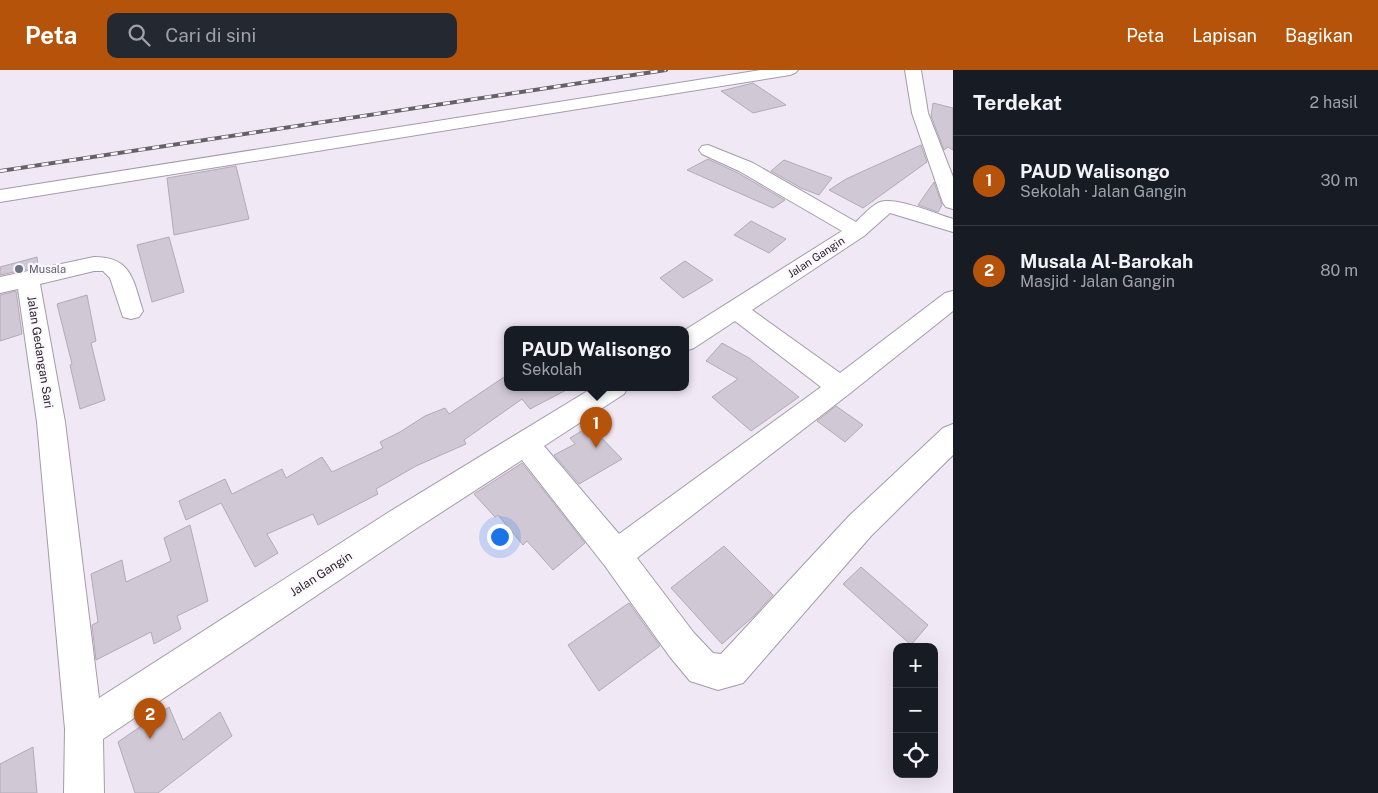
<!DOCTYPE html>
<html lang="id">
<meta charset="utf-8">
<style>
:root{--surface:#171b24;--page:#242831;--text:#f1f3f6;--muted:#9ea1a6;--line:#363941;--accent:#b45309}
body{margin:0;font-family:"Public Sans",sans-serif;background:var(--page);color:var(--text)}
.controls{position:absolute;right:15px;bottom:15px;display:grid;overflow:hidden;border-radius:10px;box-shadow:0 5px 20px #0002}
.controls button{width:45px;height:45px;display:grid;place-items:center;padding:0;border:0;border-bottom:1px solid var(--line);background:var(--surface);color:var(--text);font:25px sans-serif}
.you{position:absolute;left:499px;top:466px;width:18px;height:18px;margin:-12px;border:4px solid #fff;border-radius:50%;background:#1a73e8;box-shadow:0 0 0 8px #1a73e833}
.badge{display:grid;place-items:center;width:32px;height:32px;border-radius:50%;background:var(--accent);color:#fff;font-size:16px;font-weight:700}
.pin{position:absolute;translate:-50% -41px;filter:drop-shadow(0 1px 2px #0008)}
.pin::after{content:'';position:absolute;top:26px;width:18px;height:15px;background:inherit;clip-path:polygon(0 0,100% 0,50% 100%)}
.popup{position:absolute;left:504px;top:256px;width:185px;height:65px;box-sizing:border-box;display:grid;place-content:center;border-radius:10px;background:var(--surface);filter:drop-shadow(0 1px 4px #0005);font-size:16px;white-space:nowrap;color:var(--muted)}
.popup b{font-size:19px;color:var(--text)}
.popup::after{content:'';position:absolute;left:50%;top:100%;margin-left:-10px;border:10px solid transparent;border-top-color:var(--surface)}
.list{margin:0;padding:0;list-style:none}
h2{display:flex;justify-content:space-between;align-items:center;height:65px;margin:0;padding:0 20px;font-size:21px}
h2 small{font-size:16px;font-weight:400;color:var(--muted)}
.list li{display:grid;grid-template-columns:32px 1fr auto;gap:15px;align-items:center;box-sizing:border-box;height:90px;padding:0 20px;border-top:1px solid var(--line)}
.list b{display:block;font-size:19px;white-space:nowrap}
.list p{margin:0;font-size:16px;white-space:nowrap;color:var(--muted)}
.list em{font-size:16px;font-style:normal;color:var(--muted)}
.icon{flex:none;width:28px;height:28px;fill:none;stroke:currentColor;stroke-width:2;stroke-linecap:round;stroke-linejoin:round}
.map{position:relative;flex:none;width:953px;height:723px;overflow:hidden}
header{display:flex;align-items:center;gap:30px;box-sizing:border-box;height:70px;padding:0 25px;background:var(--accent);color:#fff}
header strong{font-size:24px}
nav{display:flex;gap:28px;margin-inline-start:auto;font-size:18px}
.search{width:350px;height:45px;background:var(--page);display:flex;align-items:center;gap:12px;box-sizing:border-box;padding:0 18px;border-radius:10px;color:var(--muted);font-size:19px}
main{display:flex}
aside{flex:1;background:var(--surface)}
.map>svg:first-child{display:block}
</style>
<header>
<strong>Peta</strong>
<div class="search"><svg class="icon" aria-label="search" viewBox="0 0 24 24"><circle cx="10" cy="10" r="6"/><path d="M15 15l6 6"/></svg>Cari di sini</div>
<nav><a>Peta</a><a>Lapisan</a><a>Bagikan</a></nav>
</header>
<main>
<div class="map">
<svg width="953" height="723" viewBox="0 0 953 723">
<rect width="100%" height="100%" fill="#f1e8f6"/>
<!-- building -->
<g fill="#d1c8d6" stroke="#b3aab7">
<path d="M753 13 786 35 753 43 721 21Z"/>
<path d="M933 33 953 38V80L948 77 944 80 931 46Z"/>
<path d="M921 75 927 92 863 138 829 120 846 109Z"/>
<path d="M708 89 738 103 785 130 773 138 687 100Z"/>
<path d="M784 90 832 108 819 125 801 118 771 101Z"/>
<path d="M236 96 249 149 174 165 167 108Z"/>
<path d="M934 112 942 135 938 142 918 135Z"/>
<path d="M751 151 786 169 769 183 734 165Z"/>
<path d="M169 167 184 222 152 232 137 175Z"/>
<path d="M37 187 38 197 0 205V197Z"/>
<path d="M685 191 713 210 683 228 660 208Z"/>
<path d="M16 221 22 264 0 271V225Z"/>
<path d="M87 225 96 271 91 273 105 330 80 339 70 295 72 294 57 234Z"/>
<path d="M722 273 749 288 799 327 751 361 712 327 738 309 706 291Z"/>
<path d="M507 305V317H572L530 339 522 329 464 370 466 374 416 396 376 419 378 424 318 455 313 444 267 464 278 483 255 497 221 433 186 450 179 431 225 409 232 424 282 399 286 408 322 387 332 402 383 378 380 372 400 362 425 346 445 338 449 344Z"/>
<path d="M836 336 863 355 845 372 817 351Z"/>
<path d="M590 356 622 389 579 414 554 385 575 374 570 368Z"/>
<path d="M522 393 585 473 553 500 527 471 523 475 498 445 495 447 474 424Z"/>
<path d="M190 455 208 531 177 546 181 559 154 574 151 562 96 590 92 555 98 552 91 504 122 490 126 512 171 491 164 468Z"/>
<path d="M724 476 773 525 754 546 722 574 671 518Z"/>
<path d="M861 497 928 555 911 575 843 514Z"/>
<path d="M629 533 660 576 599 621 568 575Z"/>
<path d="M169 637 183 670 220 642 232 666 158 723H135L118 672Z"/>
<path d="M33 677 37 723H0V694Z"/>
</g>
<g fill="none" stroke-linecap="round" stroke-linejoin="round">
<defs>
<g id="minor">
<path d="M761 0H798L795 3 790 5 0 132V120Z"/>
<path d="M905 0H921L928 43 953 107V139L946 137 943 133 912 43Z"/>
<path d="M708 75 753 93 856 152C863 145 872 135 880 132 897 127 936 144 953 149V162L890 143 864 166 752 240 840 303 945 223 953 221V241L849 324 637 488 694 563 713 583 721 584 849 446 943 358 953 354V385L871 466 743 613 718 620 690 611 670 587 605 496 522 390 411 462 103 669 104 723H64L65 659 37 352 18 219 0 223V207L94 187C132 187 133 210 143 241L139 247 131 249 123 247 110 208 103 201H94L40 214 65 352 99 628 389 442 594 317H628L624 324 544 376 619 464 821 317 735 251 694 278 685 281V260L842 161 739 101 702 84 699 80 702 76Z"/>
</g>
</defs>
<!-- minor casing -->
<use href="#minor" stroke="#a49ba8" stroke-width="2"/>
<!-- minor -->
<use href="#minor" fill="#fff" fill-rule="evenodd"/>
<defs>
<path id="rail" d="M0 101 666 0"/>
</defs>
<!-- rail casing -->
<use href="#rail" stroke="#666169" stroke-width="4"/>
<!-- rail -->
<use href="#rail" stroke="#fbf7fd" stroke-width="2.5" stroke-dasharray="7" stroke-linecap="butt"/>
</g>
<!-- markers -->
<circle fill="#6b7280" stroke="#fbf7fd" stroke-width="2" cx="19" cy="199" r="5"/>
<g text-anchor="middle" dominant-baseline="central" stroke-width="4.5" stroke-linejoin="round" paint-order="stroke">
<!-- far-street labels -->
<g font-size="11" fill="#2a272c" stroke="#fbf7fd">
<text transform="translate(816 187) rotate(-33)">Jalan Gangin</text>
</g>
<!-- far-worship labels -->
<g font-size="11" fill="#5b616d" stroke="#fbf7fd" text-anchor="start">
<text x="29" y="199">Musala</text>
</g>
<!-- street labels -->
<g font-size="12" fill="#2a272c" stroke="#fbf7fd">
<text transform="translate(40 282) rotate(81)">Jalan Gedangan Sari</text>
<text transform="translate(321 504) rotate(-33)">Jalan Gangin</text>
</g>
</g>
</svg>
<div class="controls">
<button>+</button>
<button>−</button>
<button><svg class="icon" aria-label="locate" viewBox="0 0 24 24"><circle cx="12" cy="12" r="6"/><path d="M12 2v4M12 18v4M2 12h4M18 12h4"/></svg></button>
</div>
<div class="you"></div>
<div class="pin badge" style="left:596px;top:378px">1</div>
<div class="popup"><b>PAUD Walisongo</b>Sekolah</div>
<div class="pin badge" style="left:150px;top:669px">2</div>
</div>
<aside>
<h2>Terdekat<small>2 hasil</small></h2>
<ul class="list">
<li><span class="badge">1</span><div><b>PAUD Walisongo</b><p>Sekolah · Jalan Gangin</p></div><em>30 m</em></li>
<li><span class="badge">2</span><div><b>Musala Al-Barokah</b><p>Masjid · Jalan Gangin</p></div><em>80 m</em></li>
</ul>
</aside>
</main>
